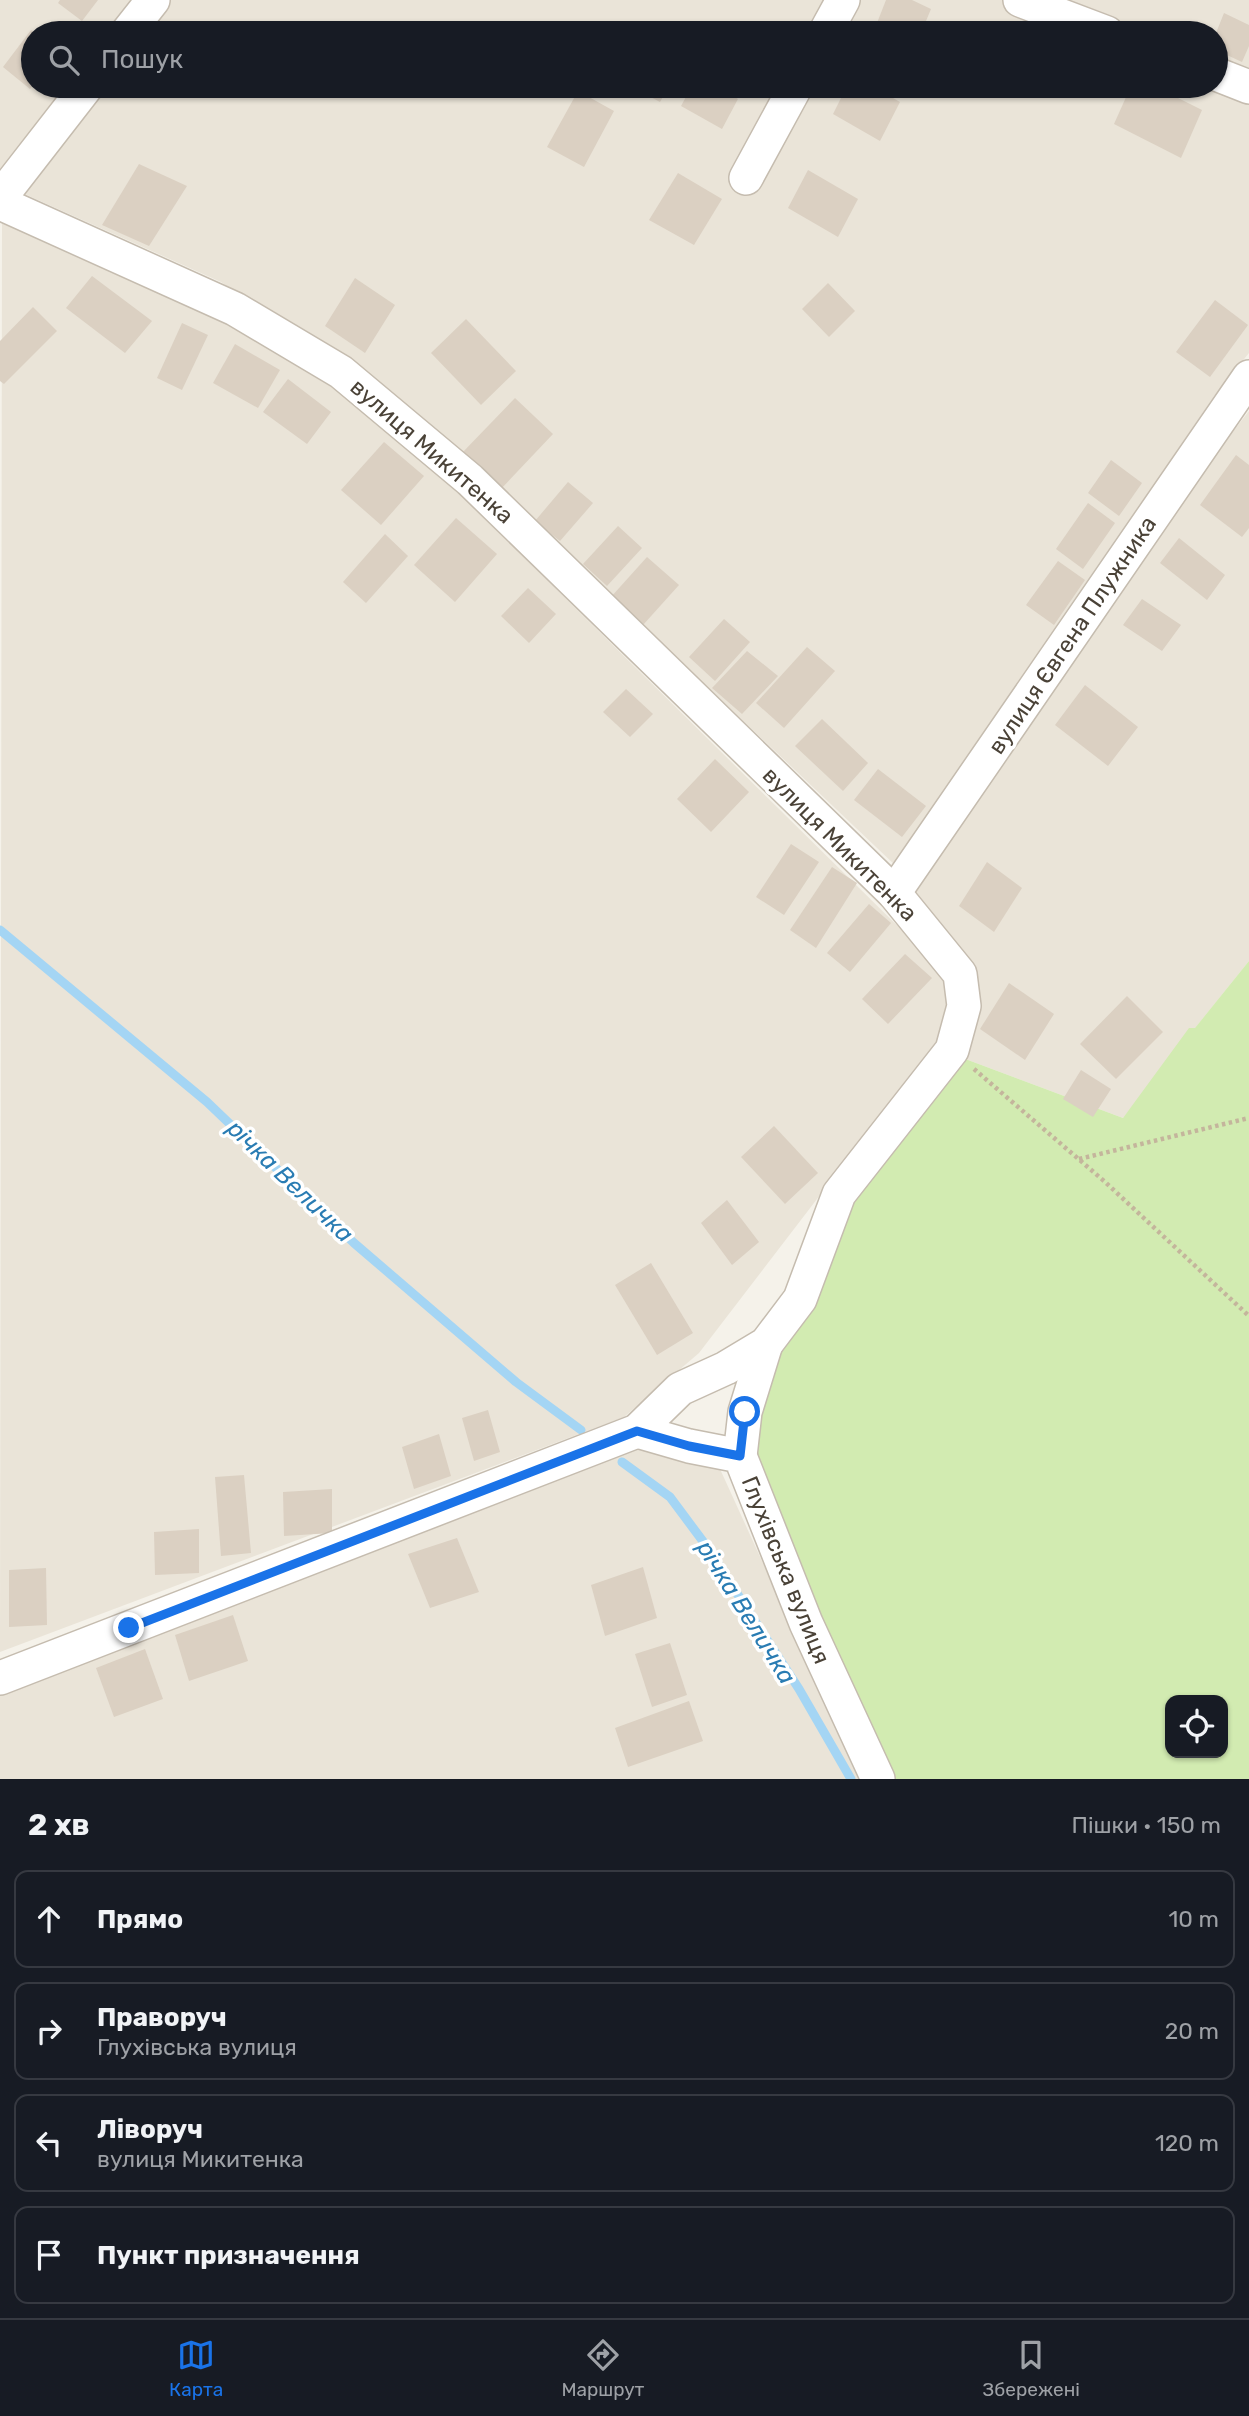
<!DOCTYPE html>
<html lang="uk">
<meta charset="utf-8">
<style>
:root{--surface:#171b24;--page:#20242c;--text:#f1f3f6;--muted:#9ea1a6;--line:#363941;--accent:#1a73e8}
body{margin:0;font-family:Rubik,sans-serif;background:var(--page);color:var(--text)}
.controls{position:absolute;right:21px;bottom:21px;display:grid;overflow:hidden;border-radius:14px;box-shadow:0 2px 5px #0004}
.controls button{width:63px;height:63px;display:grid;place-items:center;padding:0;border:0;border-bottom:2px solid var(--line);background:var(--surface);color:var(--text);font:35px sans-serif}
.stop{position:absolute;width:21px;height:21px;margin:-16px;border:5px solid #1a73e8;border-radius:50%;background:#fff}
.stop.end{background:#1a73e8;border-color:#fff;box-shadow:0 2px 7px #0008}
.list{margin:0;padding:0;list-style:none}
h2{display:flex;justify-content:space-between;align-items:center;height:91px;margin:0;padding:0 28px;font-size:30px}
h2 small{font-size:23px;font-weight:400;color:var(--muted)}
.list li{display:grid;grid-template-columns:46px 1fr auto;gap:21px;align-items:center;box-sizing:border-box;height:98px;margin:0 14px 14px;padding:0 14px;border:2px solid var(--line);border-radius:14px}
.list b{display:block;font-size:26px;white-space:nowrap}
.list p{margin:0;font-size:23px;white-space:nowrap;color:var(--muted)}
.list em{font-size:23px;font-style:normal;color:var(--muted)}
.icon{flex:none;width:38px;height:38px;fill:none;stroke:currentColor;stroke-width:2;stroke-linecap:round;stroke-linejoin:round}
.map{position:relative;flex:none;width:1249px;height:1779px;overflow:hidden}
.search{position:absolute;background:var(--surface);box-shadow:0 2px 5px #0004;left:21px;right:21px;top:21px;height:77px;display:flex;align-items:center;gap:18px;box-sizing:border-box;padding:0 24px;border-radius:38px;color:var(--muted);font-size:26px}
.sheet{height:539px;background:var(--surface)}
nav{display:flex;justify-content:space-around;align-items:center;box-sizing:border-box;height:98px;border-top:2px solid var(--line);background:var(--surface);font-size:19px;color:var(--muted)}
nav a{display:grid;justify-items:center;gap:4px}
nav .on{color:var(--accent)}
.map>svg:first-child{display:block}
</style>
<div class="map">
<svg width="1249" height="1779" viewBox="0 0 1249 1779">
<rect width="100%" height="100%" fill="#f5f2ea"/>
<!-- residential -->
<g fill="#eae4d8" fill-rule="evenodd">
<path d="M0 0H1249V353L1214 396 905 853 1249 411V961L1123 1118 960 1057 942 1036 699 1353 624 1417 0 1652 2 220 184 303 323 373 421 456 923 951 896 866 438 431 221 282 0 183ZM33 33H1216V86H33Z"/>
<path d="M636 1442 720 1469 850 1754 867 1779H0V1692Z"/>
</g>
<!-- green -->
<path fill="#d2ebb1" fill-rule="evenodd" d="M1249 961V1779H878L747 1473 766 1344 818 1249 960 1057 1123 1118 1189 1028H1195ZM1170 1700H1223V1753H1170Z"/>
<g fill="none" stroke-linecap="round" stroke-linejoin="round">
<!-- stream -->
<g stroke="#a4d5f4" stroke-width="9">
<path d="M0 930 207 1102 354 1243 516 1382 581 1430"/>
<path d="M622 1462 670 1497 705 1544 799 1689 851 1779"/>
</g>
</g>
<!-- building -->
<g fill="#dbd0c2">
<path d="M60 0H98L82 21 58 3Z"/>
<path d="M886 0H912L931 9 921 33H886L875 28Z"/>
<path d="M1224 13 1249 25V46L1242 62 1216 50V33Z"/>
<path d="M31 30 36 33H33V85L30 89 3 67Z"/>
<path d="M630 86H669L660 102Z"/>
<path d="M692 86H716L738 99 722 129 681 106Z"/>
<path d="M847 86H872L900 102 880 141 833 114Z"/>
<path d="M1131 86H1154L1202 110 1181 158 1114 124Z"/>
<path d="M578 91 614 111 584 167 547 147Z"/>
<path d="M139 164 187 186 149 246 102 225Z"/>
<path d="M808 170 858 199 838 237 788 208Z"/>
<path d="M678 173 722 199 694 245 649 220Z"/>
<path d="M92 276 152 321 125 353 66 308Z"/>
<path d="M355 278 395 305 365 353 325 326Z"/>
<path d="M828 283 855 311 829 337 802 309Z"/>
<path d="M1215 300 1248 325 1210 377 1176 352Z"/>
<path d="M33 307 57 331 4 384 0 381V341Z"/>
<path d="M466 319 516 371 481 405 431 353Z"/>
<path d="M182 323 208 335 182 390 157 378Z"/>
<path d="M235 344 280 370 258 408 213 383Z"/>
<path d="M288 379 331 412 307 444 263 412Z"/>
<path d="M515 398 553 434 500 490 461 454Z"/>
<path d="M384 442 424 476 381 525 341 490Z"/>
<path d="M1236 455 1249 465V528L1242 537 1200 505Z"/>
<path d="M1111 460 1142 483 1119 516 1088 493Z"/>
<path d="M568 482 593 503 560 541 535 521Z"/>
<path d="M1088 503 1115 523 1083 569 1056 549Z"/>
<path d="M456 518 497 554 455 602 414 565Z"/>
<path d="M618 526 642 548 607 586 583 564Z"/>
<path d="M385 534 408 556 366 603 343 582Z"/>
<path d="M1179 538 1225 575 1207 600 1160 563Z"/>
<path d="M647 557 679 585 643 625 611 597Z"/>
<path d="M1058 561 1085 580 1054 625 1026 605Z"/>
<path d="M528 588 556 614 529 643 501 616Z"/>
<path d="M1142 599 1181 625 1162 651 1123 625Z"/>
<path d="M724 619 750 642 715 681 689 657Z"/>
<path d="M807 647 835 671 784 728 756 703Z"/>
<path d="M747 651 778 676 742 714 712 688Z"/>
<path d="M1085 685 1138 727 1108 766 1055 725Z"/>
<path d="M626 689 653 714 630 737 603 712Z"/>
<path d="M822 719 868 763 843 791 795 746Z"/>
<path d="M715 759 749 792 711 832 677 799Z"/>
<path d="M878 769 926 806 902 837 854 800Z"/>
<path d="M791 844 819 862 784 915 756 897Z"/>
<path d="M987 862 1022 888 994 932 959 906Z"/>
<path d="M832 867 857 883 816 948 790 930Z"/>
<path d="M869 904 891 923 850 972 827 953Z"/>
<path d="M905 954 932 978 888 1024 862 999Z"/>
<path d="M1009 983 1054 1014 1025 1060 980 1029Z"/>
<path d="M1127 996 1163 1032 1116 1079 1080 1044Z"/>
<path d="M1081 1070 1111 1089 1093 1117 1063 1099Z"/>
<path d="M774 1126 818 1173 785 1204 741 1157Z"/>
<path d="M727 1200 759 1242 732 1265 701 1223Z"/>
<path d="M651 1263 693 1333 657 1355 615 1285Z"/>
<path d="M488 1410 500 1452 474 1461 462 1418Z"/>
<path d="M439 1434 451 1476 414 1489 402 1447Z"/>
<path d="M244 1475 251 1553 221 1556 215 1477Z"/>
<path d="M332 1489V1533L284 1536 283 1492Z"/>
<path d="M199 1529V1573L155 1575 154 1532Z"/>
<path d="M457 1538 479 1592 430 1608 408 1554Z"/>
<path d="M643 1567 657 1618 605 1636 591 1585Z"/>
<path d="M46 1568 47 1625 9 1627V1570Z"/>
<path d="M233 1615 248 1661 189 1681 175 1635Z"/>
<path d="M670 1643 687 1695 652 1707 635 1654Z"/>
<path d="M145 1649 163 1699 114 1717 96 1668Z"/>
<path d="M689 1701 703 1741 628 1767 615 1728Z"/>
</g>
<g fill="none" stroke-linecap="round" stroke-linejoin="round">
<defs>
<g id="street">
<path d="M1020 0 1107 33"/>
<path d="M127 33 153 0"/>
<path d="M825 33 843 0"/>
<path d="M1216 74 1249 87"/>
<path d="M746 178 796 86"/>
<path d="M0 198 87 86"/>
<path d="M0 203 235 309 341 372 470 480 894 893 960 974 964 1006 952 1050 839 1194 800 1299 766 1344 726 1368 680 1389 637 1431 0 1678"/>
<path d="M894 893 1249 377"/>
<path d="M637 1431 689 1446 740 1456 806 1623 878 1779"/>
<path d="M740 1456 745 1412 766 1344"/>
</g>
</defs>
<!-- street casing -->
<use href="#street" stroke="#c5bcaf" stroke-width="36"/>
<!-- path -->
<g stroke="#c4b59c" stroke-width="4.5" stroke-dasharray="3.5 3.5" stroke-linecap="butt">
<path d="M974 1069 1104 1181 1249 1316"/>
<path d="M1079 1159 1249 1118"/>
</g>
<!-- street -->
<use href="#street" stroke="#fff" stroke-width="33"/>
</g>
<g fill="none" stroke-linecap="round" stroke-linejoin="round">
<!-- route -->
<path stroke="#1a73e8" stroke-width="9" d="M129 1628 637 1431 689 1446 740 1456 745 1412"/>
</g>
<g text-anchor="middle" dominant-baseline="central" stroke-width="7" stroke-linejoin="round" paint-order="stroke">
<!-- street labels -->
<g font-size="23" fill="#4a4237" stroke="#fff">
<text transform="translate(432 451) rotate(41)">вулиця Микитенка</text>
<text transform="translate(1072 635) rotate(-56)">вулиця Євгена Плужника</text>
<text transform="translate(840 844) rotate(45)">вулиця Микитенка</text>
<text transform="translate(786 1570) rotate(68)">Глухівська вулиця</text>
</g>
<!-- water labels -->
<g font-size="24" font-style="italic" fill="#297cb3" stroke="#fff">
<text transform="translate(290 1181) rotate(44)">річка Величка</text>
<text transform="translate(746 1612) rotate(58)">річка Величка</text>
</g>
</g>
</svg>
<div class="controls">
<button><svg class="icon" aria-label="locate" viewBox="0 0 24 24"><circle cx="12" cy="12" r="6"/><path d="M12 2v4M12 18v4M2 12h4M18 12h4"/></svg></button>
</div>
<div class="stop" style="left:745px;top:1412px"></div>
<div class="stop end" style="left:129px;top:1628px"></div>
<div class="search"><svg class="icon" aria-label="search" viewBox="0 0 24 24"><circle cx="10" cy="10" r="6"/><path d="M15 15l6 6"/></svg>Пошук</div>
</div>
<section class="sheet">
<h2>2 хв<small>Пішки · 150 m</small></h2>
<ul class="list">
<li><svg class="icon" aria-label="ahead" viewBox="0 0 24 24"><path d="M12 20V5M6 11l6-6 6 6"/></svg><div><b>Прямо</b></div><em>10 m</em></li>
<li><svg class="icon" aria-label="right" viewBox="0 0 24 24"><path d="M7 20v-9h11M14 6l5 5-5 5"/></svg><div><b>Праворуч</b><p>Глухівська вулиця</p></div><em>20 m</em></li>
<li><svg class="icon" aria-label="left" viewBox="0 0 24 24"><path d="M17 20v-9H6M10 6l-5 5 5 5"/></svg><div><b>Ліворуч</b><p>вулиця Микитенка</p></div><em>120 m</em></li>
<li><svg class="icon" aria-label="arrive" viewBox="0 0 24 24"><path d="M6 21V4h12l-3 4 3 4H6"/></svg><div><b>Пункт призначення</b></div></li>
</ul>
</section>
<nav>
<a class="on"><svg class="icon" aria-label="map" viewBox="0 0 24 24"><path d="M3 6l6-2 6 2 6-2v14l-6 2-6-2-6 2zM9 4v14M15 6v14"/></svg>Карта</a>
<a><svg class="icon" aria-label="directions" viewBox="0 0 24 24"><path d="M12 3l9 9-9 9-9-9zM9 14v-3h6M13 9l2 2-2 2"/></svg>Маршрут</a>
<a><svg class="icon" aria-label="saved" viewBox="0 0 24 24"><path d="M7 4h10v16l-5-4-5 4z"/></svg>Збережені</a>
</nav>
